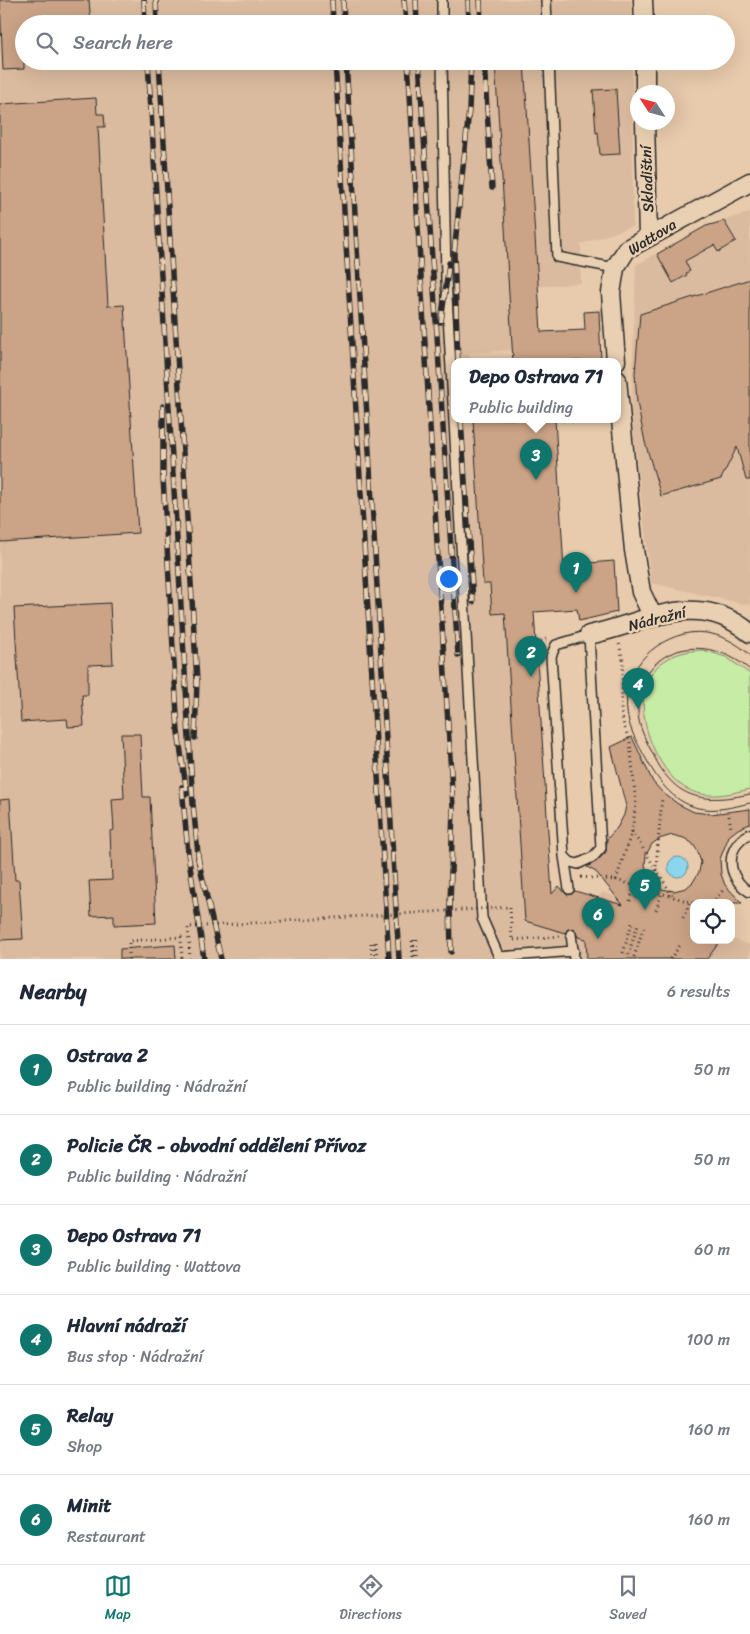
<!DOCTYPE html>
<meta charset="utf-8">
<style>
:root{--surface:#fff;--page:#f2f2f3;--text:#1f2937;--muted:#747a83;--line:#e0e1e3;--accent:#0f766e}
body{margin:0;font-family:Sriracha,sans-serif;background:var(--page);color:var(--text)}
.controls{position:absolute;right:15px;bottom:15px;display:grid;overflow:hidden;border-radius:10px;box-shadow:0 5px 20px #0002}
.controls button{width:45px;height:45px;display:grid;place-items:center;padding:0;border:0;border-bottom:1px solid var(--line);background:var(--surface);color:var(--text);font:25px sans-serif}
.compass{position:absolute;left:630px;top:85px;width:45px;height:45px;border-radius:50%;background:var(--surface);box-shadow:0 5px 20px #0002;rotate:306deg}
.you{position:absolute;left:448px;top:578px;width:18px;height:18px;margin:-12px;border:4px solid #fff;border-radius:50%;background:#1a73e8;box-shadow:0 0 0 8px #1a73e833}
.badge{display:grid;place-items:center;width:32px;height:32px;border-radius:50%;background:var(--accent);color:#fff;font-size:16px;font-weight:700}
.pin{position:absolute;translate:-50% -41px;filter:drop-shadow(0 1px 2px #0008)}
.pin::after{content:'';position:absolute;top:26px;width:18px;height:15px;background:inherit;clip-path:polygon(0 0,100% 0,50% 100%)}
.popup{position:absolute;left:451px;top:358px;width:170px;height:65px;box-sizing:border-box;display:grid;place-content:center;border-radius:10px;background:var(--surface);filter:drop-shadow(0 1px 4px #0005);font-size:16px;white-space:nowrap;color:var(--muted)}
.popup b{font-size:19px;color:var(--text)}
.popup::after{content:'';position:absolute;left:50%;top:100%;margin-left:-10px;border:10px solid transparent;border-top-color:var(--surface)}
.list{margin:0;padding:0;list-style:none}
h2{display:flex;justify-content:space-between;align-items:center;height:65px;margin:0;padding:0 20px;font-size:21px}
h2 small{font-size:16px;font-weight:400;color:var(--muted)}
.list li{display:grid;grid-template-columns:32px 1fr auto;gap:15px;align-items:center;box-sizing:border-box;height:90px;padding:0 20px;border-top:1px solid var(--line)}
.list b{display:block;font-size:19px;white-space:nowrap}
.list p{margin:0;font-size:16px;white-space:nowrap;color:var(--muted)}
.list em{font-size:16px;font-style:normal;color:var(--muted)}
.icon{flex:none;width:28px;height:28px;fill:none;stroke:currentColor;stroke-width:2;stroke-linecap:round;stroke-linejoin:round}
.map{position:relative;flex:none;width:750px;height:959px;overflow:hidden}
.search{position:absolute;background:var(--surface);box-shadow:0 5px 20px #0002;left:15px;right:15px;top:15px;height:55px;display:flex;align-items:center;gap:12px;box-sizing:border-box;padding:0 18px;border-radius:28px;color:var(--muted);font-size:19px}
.sheet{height:605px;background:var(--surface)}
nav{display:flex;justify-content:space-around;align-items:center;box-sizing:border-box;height:70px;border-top:1px solid var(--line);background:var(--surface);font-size:14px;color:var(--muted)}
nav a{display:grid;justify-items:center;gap:2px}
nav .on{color:var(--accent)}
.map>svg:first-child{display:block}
</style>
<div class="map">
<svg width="750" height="959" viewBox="0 0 750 959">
<rect width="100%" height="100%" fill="#e8caac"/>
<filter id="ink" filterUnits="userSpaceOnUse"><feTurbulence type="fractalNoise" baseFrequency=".02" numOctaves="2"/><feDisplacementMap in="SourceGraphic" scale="10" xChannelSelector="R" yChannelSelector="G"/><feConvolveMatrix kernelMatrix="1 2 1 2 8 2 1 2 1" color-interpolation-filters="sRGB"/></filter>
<g filter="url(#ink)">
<!-- built -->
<g fill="#dbbb9f">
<path d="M0 0H631L632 24H24V61H632L633 226 581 244V283L509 289 513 350 470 353V361H455V419H473L482 569H489L492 614 506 612 526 919 586 939 583 893 599 898 602 892 694 922V940H731V938L750 945V959H0Z"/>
<path d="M750 212V604L748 605 651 583 631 411 636 265 706 226Z"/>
</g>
<!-- green -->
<path fill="#c6eca6" stroke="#788c68" d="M703 650 726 657 750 674V789C732 793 715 798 697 793 679 788 667 773 658 757 632 709 637 652 703 650Z"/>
<!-- water -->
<circle fill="#8bd6ec" stroke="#65929f" cx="678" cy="867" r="10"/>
<!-- building -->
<g fill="#cba386" stroke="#2b2b2b" fill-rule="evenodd">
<path d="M0 0H89L91 24H24V69L3 70Z"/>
<path d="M495 61H524L541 332 585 330 584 312 599 311 601 361H513Z"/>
<path d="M616 89 620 154 600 155 598 132 596 133 593 90Z"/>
<path d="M96 98 97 114H104L105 127H98L108 306 124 305 138 533 0 542V104Z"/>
<path d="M724 221 736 241 718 252 714 245 685 261 690 271 686 273 687 275 673 283 657 254 706 226Z"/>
<path d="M750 279V480H746L737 447 721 479 661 496 645 442 637 402 635 373 640 314Z"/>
<path d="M473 419H555L564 570 590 569 589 563 614 561 617 612 579 621 577 609 534 612 552 894 559 886 567 895 572 894 575 891 623 905 596 872 587 867 597 861 606 852 607 839 617 828 624 815 626 806 611 747 632 737 653 782 663 793 678 804 694 812 711 814 750 809V824L738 829 729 836 720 859 721 874 725 885 742 903H694V940H721L707 959H587L586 939 578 937 574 928 568 929 565 933 525 921 505 613 492 614 490 584H483ZM672 835 684 838 692 843 697 850 701 862 699 872 693 882 686 888 674 891 661 889 653 884 648 877 645 864 646 855 652 844 659 839Z"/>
<path d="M110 603 113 664 88 665V695H82L84 726 68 727 67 719 21 722 14 608Z"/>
<path d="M121 734H140L143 797H150L156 923 114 925V915L91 916 89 881 112 880 110 831 114 830 112 799 124 798Z"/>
<path d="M10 799 15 880H19L23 939 0 940V800Z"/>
<path d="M175 945 176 959H120V949Z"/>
</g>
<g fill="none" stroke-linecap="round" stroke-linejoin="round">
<defs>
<g id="service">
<path d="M546 0 547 24"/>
<path d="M442 24V0"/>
<path d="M442 61 446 279 482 918 499 957 574 951"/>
<path d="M549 61 557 257 615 268"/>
<path d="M750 834C724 847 726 878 750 892"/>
<path d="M564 856 570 862 578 864 593 857 601 848 589 635 556 645 551 656 564 856 569 889"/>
<path d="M571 934 574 959"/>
</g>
<g id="minor">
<path d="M643 0 644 24"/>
<path d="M645 92V61"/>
<path d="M645 122 648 236"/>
<path d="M616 361 611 293 615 268 627 249 750 182"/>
<path d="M617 380 634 550 641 592 653 617"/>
<path d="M589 635C646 623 697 588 750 633"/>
</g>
</defs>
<!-- service casing -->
<use href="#service" stroke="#2b2b2b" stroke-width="12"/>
<!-- minor casing -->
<use href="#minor" stroke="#2b2b2b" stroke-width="21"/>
<!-- path -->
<g stroke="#2b2b2b" stroke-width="3" stroke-dasharray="1 4" stroke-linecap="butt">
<path d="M540 650 539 642 546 639"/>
<path d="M729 816 731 828"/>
<path d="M632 831 672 895"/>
<path d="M581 877 616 880 694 903"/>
<path d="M616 880 632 831 636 804 630 742 624 726 621 712 623 661 619 643"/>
<path d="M654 891 662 797"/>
<path d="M630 901 635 885"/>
<path d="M712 903 725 888"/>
<path d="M510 907 512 940 561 936"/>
<path d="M656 910 662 893"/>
<path d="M683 918 690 902"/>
<path d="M414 940 415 959"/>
<path d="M417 940V959"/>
<path d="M412 941 413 959"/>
<path d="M376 942 377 959"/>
<path d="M371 943 372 959"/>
<path d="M374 943 375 959"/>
<path d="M623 953 632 923"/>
<path d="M628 955 638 924"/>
<path d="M634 957 644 926"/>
<path d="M129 959V941L181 937 182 959"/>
<path d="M670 959 682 943"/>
</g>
<!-- service -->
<use href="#service" stroke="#ead0b2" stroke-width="9"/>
<!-- minor -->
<use href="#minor" stroke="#ead0b2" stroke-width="18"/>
<!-- tram -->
<g stroke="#2b2b2b" stroke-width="1">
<path d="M750 655C733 639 708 628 684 634 644 644 618 680 629 722 632 734 639 746 645 757 657 779 671 801 698 808 715 812 733 807 750 803"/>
<path d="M750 670C705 630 637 646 638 711 638 726 646 741 653 754 675 800 703 804 750 794"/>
</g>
<defs>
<g id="rail">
<path d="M144 0 145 24"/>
<path d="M156 0 157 24"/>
<path d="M332 0 333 24"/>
<path d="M343 0 344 24"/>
<path d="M404 0 406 24"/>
<path d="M416 0 417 24"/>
<path d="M468 0 469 24"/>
<path d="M480 0 481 24"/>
<path d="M148 61 193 804 199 864"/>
<path d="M159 61 197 681 195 738"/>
<path d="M335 61 389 959"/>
<path d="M346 61 399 959"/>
<path d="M408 61 453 807 450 905 451 952"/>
<path d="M419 61 458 655"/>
<path d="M484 61 492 188"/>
<path d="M441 322 449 263"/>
<path d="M458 361 454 254 469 110 471 61"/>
<path d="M163 406V478L178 732 187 794"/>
<path d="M461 419 473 602"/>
<path d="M182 787 188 853 204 959"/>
<path d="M198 858 221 959"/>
</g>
</defs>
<!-- rail casing -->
<use href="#rail" stroke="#2b2b2b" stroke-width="5.5"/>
<!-- rail -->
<use href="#rail" stroke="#ead0b2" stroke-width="4" stroke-dasharray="11" stroke-linecap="butt"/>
<!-- path-bridge -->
<path stroke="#2b2b2b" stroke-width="3" stroke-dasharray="1 4" stroke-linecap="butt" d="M190 959 188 927 510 907"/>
</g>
</g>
<g text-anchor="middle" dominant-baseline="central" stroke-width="5" stroke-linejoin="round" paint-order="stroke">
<!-- street labels -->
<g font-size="15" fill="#2b2b2b" stroke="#ead0b2">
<text transform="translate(647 179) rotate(-92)">Skladištní</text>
<text transform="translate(652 237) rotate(-32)">Wattova</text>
<text transform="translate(657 619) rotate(-14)">Nádražní</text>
</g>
</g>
</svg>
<div class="controls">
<button><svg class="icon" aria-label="locate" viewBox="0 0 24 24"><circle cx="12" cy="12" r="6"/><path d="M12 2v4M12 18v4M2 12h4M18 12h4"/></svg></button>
</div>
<svg class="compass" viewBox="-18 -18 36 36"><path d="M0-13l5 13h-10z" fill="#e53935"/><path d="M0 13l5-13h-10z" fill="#747a83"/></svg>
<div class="you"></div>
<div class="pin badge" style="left:576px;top:593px">1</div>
<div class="pin badge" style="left:531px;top:677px">2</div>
<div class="pin badge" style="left:536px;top:480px">3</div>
<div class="popup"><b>Depo Ostrava 71</b>Public building</div>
<div class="pin badge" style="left:638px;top:709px">4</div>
<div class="pin badge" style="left:645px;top:910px">5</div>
<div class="pin badge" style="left:598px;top:939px">6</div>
<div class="search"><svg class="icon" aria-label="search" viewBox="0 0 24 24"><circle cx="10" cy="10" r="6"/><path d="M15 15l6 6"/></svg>Search here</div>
</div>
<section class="sheet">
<h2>Nearby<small>6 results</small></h2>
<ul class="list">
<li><span class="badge">1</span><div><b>Ostrava 2</b><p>Public building · Nádražní</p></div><em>50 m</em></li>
<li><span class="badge">2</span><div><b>Policie ČR - obvodní oddělení Přívoz</b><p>Public building · Nádražní</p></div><em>50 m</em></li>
<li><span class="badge">3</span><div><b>Depo Ostrava 71</b><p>Public building · Wattova</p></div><em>60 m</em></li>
<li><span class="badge">4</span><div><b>Hlavní nádraží</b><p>Bus stop · Nádražní</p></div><em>100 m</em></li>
<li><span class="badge">5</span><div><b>Relay</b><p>Shop</p></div><em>160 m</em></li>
<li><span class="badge">6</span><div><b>Minit</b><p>Restaurant</p></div><em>160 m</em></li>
</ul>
</section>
<nav>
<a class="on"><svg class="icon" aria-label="map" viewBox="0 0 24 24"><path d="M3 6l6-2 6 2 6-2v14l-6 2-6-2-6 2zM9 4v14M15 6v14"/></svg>Map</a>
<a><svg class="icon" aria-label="directions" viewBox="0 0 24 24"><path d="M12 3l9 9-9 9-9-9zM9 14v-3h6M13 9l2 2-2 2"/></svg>Directions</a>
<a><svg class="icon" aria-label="saved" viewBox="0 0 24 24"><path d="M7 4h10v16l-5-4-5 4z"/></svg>Saved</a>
</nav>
